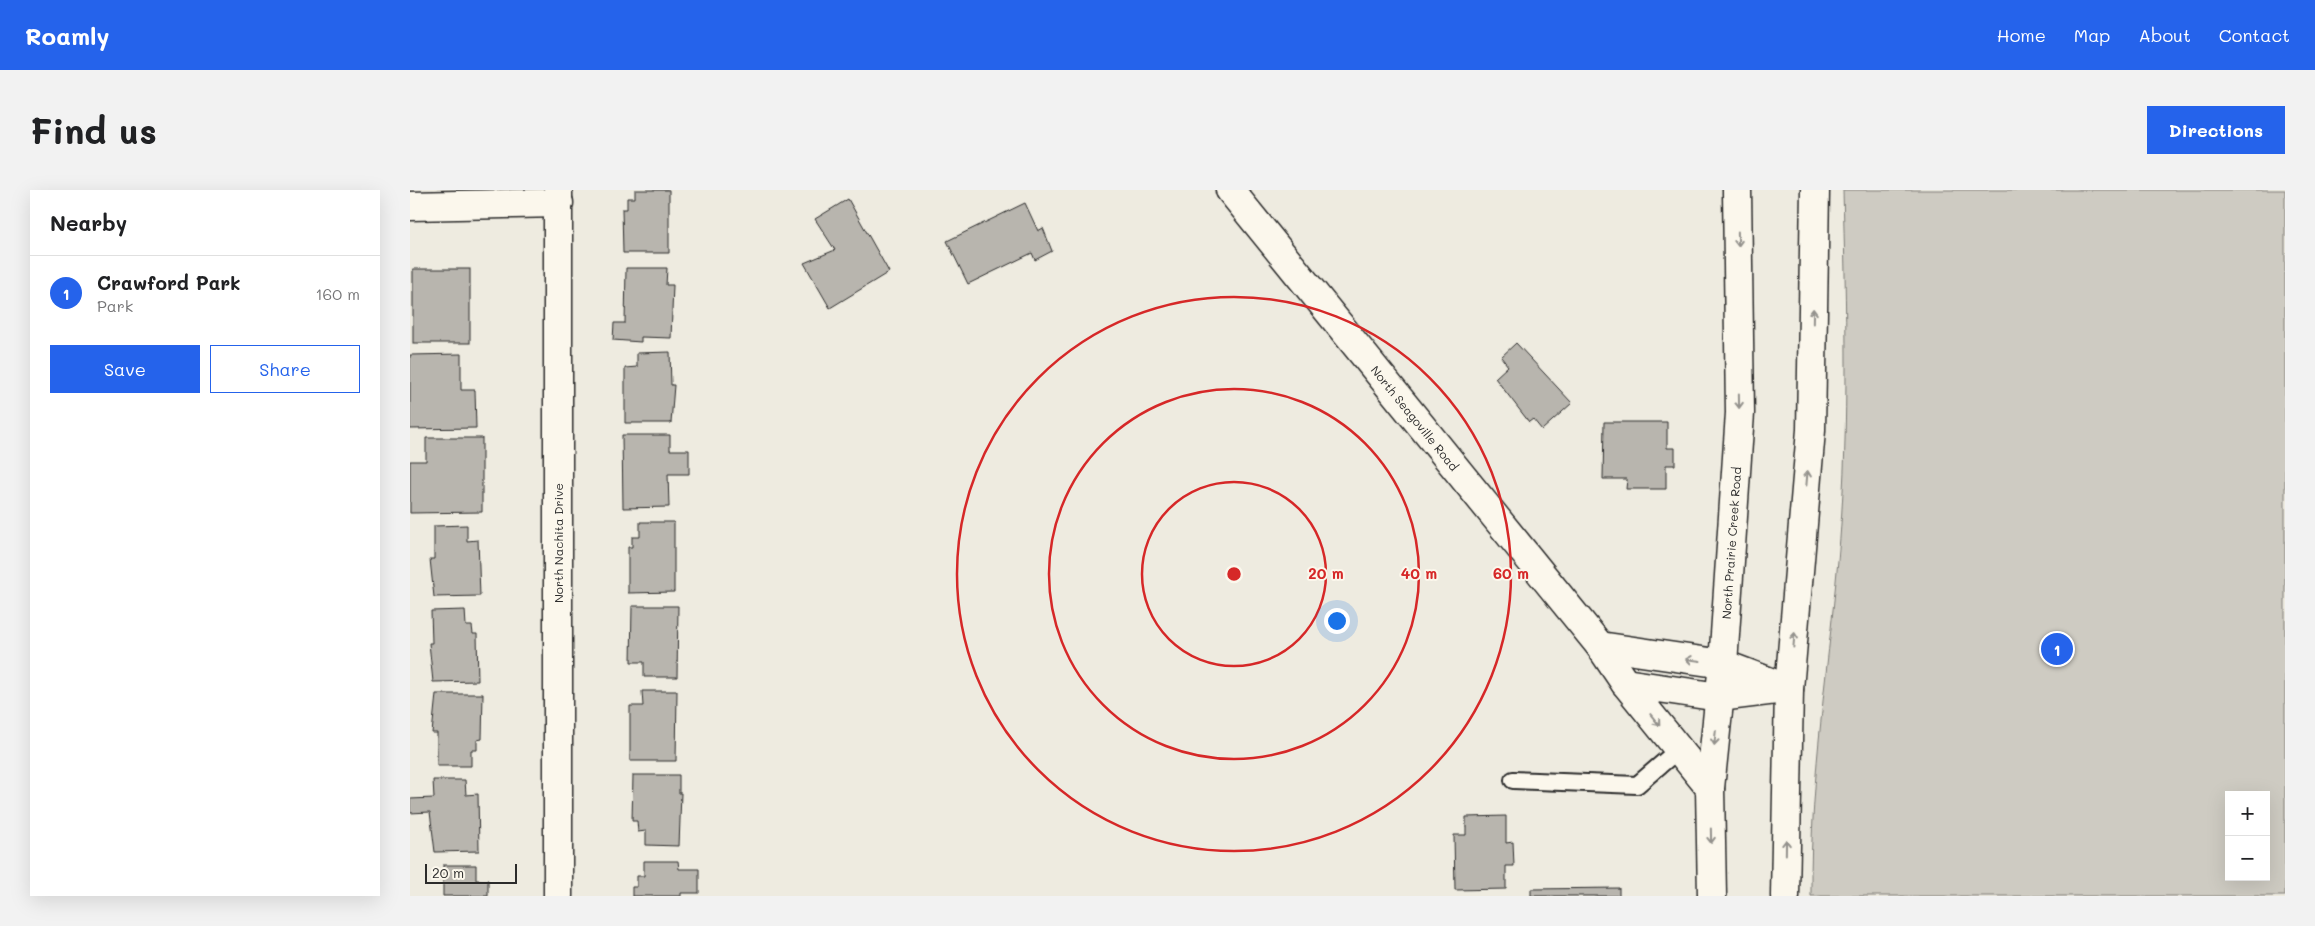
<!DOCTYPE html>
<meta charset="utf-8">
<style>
:root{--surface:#fff;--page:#f2f2f2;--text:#202124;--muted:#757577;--line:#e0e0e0;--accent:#2563eb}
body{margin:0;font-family:Mali,sans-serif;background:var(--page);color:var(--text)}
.controls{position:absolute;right:15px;bottom:15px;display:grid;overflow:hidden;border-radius:0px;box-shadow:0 5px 20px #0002}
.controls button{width:45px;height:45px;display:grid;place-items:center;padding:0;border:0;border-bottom:1px solid var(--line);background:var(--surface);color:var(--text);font:25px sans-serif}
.scale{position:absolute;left:15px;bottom:12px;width:92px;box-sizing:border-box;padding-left:5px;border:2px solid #2b2b2b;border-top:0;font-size:14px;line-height:18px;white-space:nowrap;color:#2b2b2b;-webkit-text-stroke:4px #fbf7ec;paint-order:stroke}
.you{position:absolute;left:926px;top:430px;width:18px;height:18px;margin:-12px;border:4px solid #fff;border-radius:50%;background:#1a73e8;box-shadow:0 0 0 8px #1a73e833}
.badge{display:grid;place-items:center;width:32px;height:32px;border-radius:50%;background:var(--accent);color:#fff;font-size:16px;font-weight:700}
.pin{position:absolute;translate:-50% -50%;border:2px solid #fff;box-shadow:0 1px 5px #0006}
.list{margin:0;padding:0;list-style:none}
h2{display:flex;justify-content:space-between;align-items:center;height:65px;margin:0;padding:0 20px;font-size:21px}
h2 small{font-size:16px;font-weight:400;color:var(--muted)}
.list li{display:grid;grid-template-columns:32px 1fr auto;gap:15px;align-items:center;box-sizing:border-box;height:75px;padding:0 20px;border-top:1px solid var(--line)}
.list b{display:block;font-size:19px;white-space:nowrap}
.list p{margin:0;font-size:16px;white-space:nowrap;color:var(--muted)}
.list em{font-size:16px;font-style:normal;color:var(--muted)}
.actions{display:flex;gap:10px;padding:15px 20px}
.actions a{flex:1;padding:11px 0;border:1px solid var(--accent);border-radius:0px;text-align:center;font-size:18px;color:var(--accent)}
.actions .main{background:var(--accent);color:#fff}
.map{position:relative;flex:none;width:1875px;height:706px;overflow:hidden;border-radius:0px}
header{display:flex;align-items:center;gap:30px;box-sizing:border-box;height:70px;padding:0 25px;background:var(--accent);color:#fff}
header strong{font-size:24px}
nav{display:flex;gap:28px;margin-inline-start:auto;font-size:18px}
.intro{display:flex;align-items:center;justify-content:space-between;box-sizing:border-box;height:120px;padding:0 30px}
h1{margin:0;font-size:35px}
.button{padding:12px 22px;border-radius:0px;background:var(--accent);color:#fff;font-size:18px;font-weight:700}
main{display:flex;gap:30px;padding:0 30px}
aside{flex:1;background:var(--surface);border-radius:0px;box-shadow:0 5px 20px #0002}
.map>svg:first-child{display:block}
</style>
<header>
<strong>Roamly</strong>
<nav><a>Home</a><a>Map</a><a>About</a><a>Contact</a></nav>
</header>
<div class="intro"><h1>Find us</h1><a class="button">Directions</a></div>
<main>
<aside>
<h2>Nearby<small></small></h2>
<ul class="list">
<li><span class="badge">1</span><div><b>Crawford Park</b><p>Park</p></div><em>160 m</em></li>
</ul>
<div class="actions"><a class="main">Save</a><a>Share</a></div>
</aside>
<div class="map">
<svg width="1875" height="706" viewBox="0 0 1875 706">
<rect width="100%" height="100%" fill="#eeebe0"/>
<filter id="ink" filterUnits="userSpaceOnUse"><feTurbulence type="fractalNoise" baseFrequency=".02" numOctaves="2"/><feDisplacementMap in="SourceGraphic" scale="10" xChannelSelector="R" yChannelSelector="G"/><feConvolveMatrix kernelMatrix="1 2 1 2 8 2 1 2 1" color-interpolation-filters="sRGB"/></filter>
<g filter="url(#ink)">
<!-- green -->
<path fill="#cecbc2" stroke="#7c7b76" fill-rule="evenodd" d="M1433 0H1875V706H1401C1400 586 1420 467 1430 348 1439 232 1436 116 1433 0ZM1819 605H1856V687H1819Z"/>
<!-- building -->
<g fill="#b8b5ae" stroke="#2b2b2b">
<path d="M225 0H259V63H213L212 19H217V8H225Z"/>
<path d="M438 9 479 82 420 118 394 73 425 60 405 29Z"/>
<path d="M615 13 628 41 633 38 642 61 625 70 622 63 558 94 537 51Z"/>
<path d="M216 78H257L256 95H263L261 148 231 147V152L203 150 204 133H215Z"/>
<rect x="3" y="79" width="57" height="74"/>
<path d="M1106 153 1162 213 1132 240 1123 229 1119 232 1085 188 1098 176 1091 167Z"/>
<path d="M260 162 261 195H264L261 233H215V178L227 177V163Z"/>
<path d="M51 164V200H65L66 238 0 239V165Z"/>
<path d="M1194 232H1257V258H1265V275H1256V299H1216L1217 289H1193Z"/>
<path d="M212 245H260V260H279V284H258L259 317 213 318Z"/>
<path d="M16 248H72V322L0 323V271H16Z"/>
<path d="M230 332H264V402L218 403V357H222V347H230Z"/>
<path d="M57 335V351L68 350 70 406 24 407 20 369H24V336Z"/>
<path d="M222 416H268L267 487H234V472H221Z"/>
<path d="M55 420 56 436H62L63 444H67L68 491 23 492 19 453H22L21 421Z"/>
<path d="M232 501H267L266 571H220V516H233Z"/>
<path d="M26 504H73L72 549 67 550V560H61V576H27V543H22Z"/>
<path d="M223 585H269V603H271L269 656 236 655V641L228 642 227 631H222Z"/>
<path d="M23 590H55L56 605 68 604 69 661 25 662 20 622 0 623V609L24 608Z"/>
<path d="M1096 626V653L1103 652 1104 676H1096V699L1045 700 1044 645H1056V627Z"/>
<path d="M234 671H268L269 679H289V703H271V706H222V697H227V686H234Z"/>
<path d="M33 675H66V690H78V706H33Z"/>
<path d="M1209 698V706H1121V699Z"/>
</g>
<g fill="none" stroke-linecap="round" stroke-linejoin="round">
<defs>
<path id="lane" d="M1103 590 1227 595 1269 559"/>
<g id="street">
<path d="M0 16 149 13"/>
<path d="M148 706V0"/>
</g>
<g id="secondary">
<path d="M820 0 1190 456 1215 493 1300 598"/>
<path d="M1190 456 1313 474 1379 499"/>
<path d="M1215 493 1309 507 1375 499"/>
<path d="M1302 706 1300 598 1313 474 1330 223 1327 0"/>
<path d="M1375 706 1379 499 1401 240 1405 0"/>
</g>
</defs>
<!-- lane casing -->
<use href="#lane" stroke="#2b2b2b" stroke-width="20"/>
<!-- street casing -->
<use href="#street" stroke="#2b2b2b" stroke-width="31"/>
<!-- secondary casing -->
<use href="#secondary" stroke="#2b2b2b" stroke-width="31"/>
<!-- lane -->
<use href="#lane" stroke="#fbf7ec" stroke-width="16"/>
<!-- street -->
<use href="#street" stroke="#fbf7ec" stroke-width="28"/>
<!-- secondary -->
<use href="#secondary" stroke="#fbf7ec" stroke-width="28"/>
</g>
<!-- one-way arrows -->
<defs><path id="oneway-shaft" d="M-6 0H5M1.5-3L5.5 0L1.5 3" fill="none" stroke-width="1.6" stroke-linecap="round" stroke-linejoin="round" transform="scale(1.25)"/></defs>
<g stroke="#93918c">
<use href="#oneway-shaft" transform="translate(1328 49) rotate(89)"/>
<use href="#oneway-shaft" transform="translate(1403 126) rotate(-89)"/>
<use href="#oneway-shaft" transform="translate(1329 211) rotate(89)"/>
<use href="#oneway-shaft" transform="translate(1397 288) rotate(-85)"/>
<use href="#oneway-shaft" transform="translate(1384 450) rotate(-85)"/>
<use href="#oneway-shaft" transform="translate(1283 470) rotate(-172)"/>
<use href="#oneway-shaft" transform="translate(1245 530) rotate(51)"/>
<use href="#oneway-shaft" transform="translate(1305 548) rotate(96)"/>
<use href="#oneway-shaft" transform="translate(1301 646) rotate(89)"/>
<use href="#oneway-shaft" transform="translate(1376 657) rotate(-89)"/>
</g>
</g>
<!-- distance rings -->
<g fill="none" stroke="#d62828" stroke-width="2.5">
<circle cx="824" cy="384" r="92"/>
<circle cx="824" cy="384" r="185"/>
<circle cx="824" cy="384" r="277"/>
</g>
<g text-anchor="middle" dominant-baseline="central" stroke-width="4" stroke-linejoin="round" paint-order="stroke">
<!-- street labels -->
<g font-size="12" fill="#2b2b2b" stroke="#fbf7ec">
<text transform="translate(1005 228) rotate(51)">North Seagoville Road</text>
<text transform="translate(148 353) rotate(-90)">North Nachita Drive</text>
<text transform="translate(1321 353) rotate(-86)">North Prairie Creek Road</text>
</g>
</g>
<circle cx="824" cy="384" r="8" fill="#d62828" stroke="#fbf7ec" stroke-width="2.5"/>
<g font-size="15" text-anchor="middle" font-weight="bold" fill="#d62828" stroke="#fbf7ec" stroke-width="4" stroke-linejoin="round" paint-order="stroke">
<text x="916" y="389">20 m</text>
<text x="1009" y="389">40 m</text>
<text x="1101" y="389">60 m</text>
</g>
</svg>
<div class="controls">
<button>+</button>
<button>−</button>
</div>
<div class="scale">20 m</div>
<div class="you"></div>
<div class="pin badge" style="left:1647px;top:459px">1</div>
</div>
</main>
